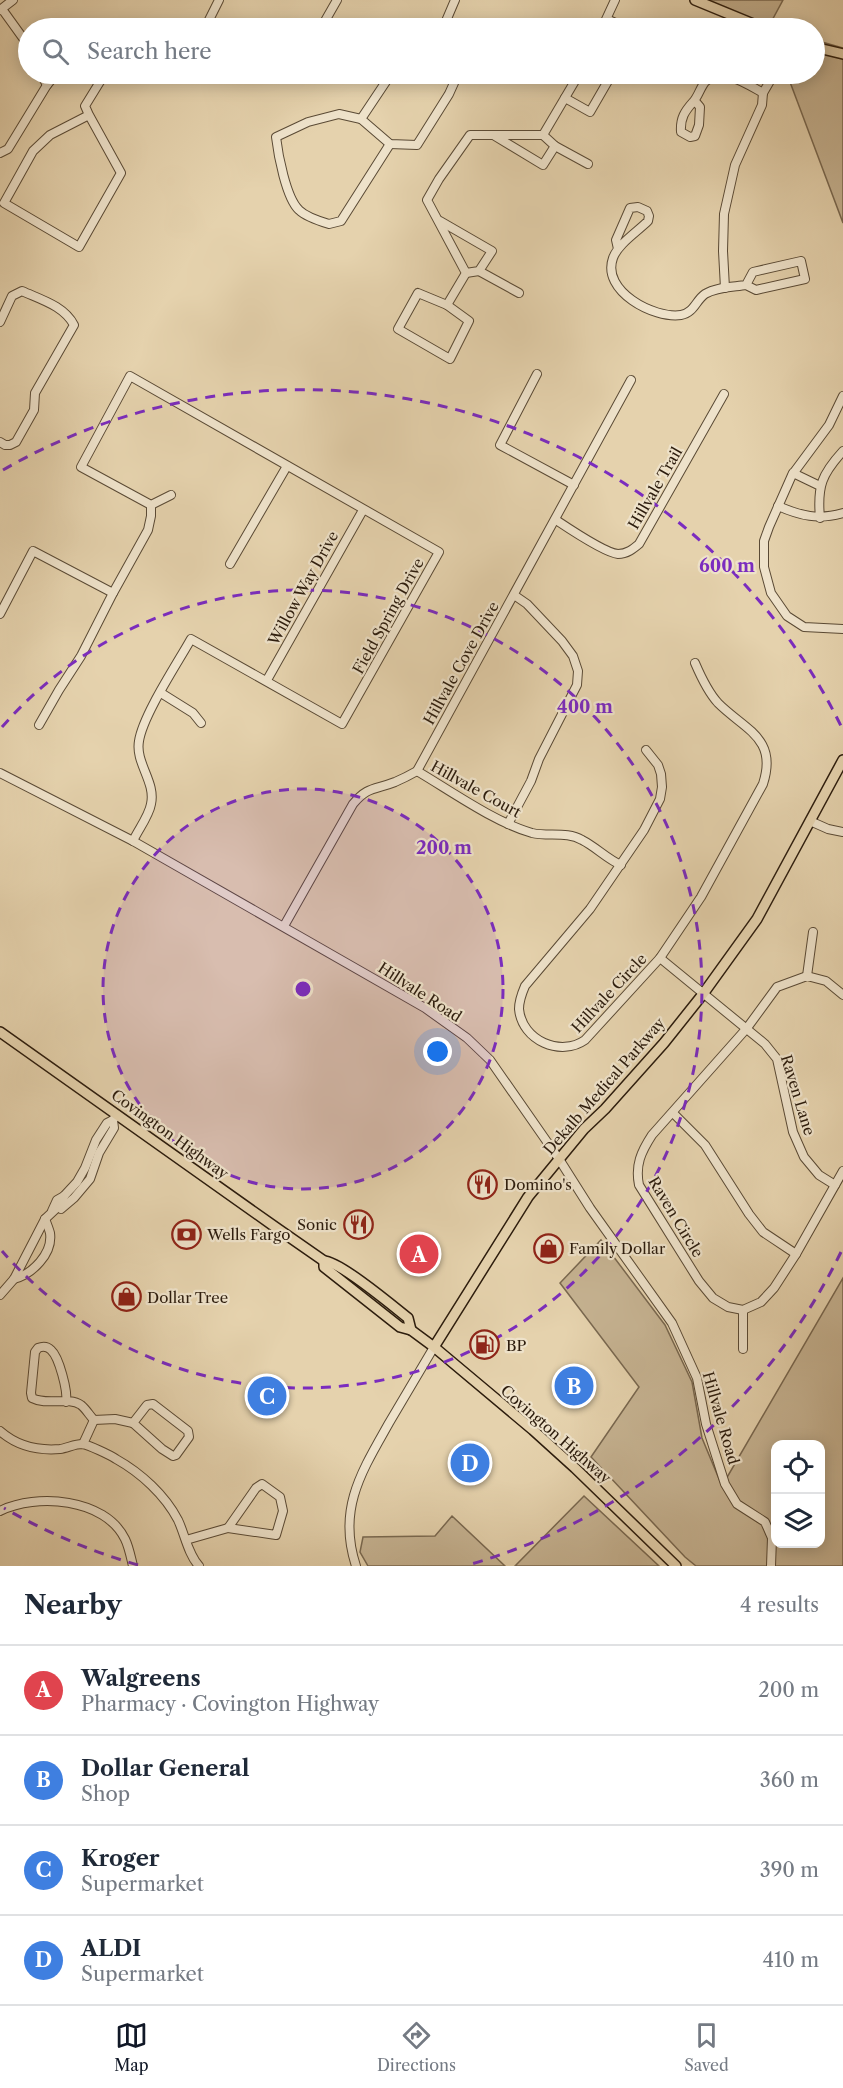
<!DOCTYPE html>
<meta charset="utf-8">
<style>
:root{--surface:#fff;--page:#f6f6f7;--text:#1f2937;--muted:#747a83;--line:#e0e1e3;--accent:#111827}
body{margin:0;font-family:"Libre Caslon Text",serif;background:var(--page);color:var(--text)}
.controls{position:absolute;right:18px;bottom:18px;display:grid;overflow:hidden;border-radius:12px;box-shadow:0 3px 15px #0003}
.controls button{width:54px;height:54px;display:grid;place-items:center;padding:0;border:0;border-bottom:2px solid var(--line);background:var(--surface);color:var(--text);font:30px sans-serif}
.you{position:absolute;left:438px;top:1052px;width:21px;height:21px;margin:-15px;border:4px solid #fff;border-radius:50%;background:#1a73e8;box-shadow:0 0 0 9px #1a73e833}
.badge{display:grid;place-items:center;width:39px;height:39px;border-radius:50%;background:var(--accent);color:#fff;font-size:20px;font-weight:700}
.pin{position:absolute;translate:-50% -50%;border:3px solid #fff;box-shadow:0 2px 6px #0006}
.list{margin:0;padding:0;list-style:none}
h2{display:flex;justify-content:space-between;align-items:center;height:78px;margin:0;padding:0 24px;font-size:26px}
h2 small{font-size:20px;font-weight:400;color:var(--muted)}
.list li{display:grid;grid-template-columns:39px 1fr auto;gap:18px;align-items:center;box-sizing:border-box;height:90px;padding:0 24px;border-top:2px solid var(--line)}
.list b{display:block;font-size:22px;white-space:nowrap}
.list p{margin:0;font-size:20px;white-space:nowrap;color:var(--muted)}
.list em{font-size:20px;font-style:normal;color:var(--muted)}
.icon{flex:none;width:33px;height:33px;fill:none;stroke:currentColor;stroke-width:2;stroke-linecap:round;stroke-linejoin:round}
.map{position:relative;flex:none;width:843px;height:1566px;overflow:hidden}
.search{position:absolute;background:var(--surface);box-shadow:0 3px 15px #0003;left:18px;right:18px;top:18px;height:66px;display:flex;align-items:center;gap:15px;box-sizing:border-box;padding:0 21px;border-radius:33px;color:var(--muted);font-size:22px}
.sheet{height:438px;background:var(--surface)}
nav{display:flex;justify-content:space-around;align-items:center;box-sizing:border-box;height:84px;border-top:2px solid var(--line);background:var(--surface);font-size:16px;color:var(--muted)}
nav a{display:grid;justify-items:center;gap:3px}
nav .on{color:var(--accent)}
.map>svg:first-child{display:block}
</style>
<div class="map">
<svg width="843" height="1566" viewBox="0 0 843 1566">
<rect width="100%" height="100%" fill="#e5d2ad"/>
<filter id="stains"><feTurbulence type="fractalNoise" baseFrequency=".00333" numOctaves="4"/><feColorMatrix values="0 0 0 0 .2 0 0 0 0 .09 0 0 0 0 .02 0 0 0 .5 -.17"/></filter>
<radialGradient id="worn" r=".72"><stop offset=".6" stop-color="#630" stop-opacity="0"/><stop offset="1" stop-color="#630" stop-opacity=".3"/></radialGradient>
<!-- green -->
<g fill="#c6b392" stroke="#796850" stroke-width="1.5" fill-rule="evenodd">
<path d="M707 0H783L769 26 776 28H770L769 26Z"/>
<path d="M815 40 843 48V223L787 74H814Z"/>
<path d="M601 1240 665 1325 692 1382 702 1438 722 1486 843 1278V1566H696L685 1557 591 1457 639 1387 560 1283ZM776 1444H820V1544H776Z"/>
<path d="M584 1496 659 1566H515Z"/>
<path d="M452 1516 505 1566H368L360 1552 363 1537 435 1536Z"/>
</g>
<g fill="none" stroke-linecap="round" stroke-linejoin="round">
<defs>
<g id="minor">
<path d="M2 9 28 45"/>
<path d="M0 10 13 0"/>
<path d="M607 19 626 28"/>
<path d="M205 28 219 0"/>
<path d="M321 28 337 0"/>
<path d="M443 28 455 0"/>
<path d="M602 28 615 0"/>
<path d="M41 74 47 85"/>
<path d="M391 74 361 119 390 144 417 145 449 94 458 74"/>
<path d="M565 98 590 112 612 74"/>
<path d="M695 101 700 107 699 125 695 136 690 137 681 132C680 118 685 111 693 102 698 97 700 88 705 82 721 66 747 84 763 93"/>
<path d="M89 115 121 173 79 247 4 203 33 151 50 135 89 115 85 106 101 80 116 74"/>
<path d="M361 119 339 114 308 122 276 137C278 154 286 198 299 210 306 217 319 221 329 224L341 221 390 144"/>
<path d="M495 136 543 165 555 146 543 135"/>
<path d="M555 146 588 164"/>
<path d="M0 153 8 149 47 85 56 74"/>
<path d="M440 221 492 251 479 271 466 273"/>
<path d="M618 249 616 240 630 208 638 207 647 211 649 216 648 221C637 232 618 244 613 258 601 291 654 319 681 315 694 313 696 300 705 294 716 287 733 287 746 285L753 272 801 261 805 279 756 290 746 285"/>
<path d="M479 271 519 293"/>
<path d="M725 288 723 251 724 214 735 165 762 105 763 93 774 74"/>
<path d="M418 293 447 305 469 321 450 359 398 329Z"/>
<path d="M447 305 466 273 427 200 439 179 470 135H543L579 74"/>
<path d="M0 322 12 296 22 291C42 300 64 306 74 325L35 393 34 410 16 442 10 445H5L0 442"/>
<path d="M537 374 500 445 574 485"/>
<path d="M843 396 829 425 792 475 769 527 764 541V567L771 593 787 616 804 627 843 629"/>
<path d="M793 473 820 486"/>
<path d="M778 506C801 516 818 520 843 513"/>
<path d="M820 518C817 486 822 474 843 451"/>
<path d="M556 520C568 528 605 553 618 554 627 554 633 549 639 544L724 394"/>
<path d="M230 564 287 466"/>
<path d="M0 614 33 551 113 593"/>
<path d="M267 680 363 510"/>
<path d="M161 693 193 713 201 723"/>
<path d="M39 725 59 690 81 656 113 593 148 530 151 516V505"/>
<path d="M646 750 658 765 661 774 662 787 660 799 644 830 590 909 525 986C522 993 519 1001 519 1009 522 1041 561 1057 585 1040L660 958 701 897 763 784C778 738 745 730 718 703 708 692 701 677 695 663"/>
<path d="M417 771C451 791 494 822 532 833 548 837 567 831 582 840 596 847 607 859 621 865"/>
<path d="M0 773 133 841 425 1008 467 1038 490 1060 559 1159 590 1208 672 1323 697 1378 706 1424 725 1484 737 1504 765 1522 772 1538 771 1566"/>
<path d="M810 821 828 829 843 832"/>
<path d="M508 824 531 781 539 759 577 685 578 671 573 656 562 641 527 604 514 595"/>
<path d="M133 841C138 830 149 816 151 804 156 782 135 763 139 741 143 715 177 664 191 639L342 724 439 552 130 376 81 467 151 505 171 495"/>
<path d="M284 926 353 804C368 786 375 790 395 782 402 779 410 775 417 771L631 380"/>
<path d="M660 958 765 1044 777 1059 793 1132 804 1157 819 1175 835 1185"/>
<path d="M807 976 813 932"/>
<path d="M843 995 826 981 807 976 777 987 747 1028 652 1135C641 1152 635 1165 639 1185L699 1281 713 1298 728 1307 743 1310 761 1302 774 1288 796 1254 843 1171"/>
<path d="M673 1113 705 1145 749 1214 763 1232 796 1254"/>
<path d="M61 1209 74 1198 90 1179 99 1153 114 1128 113 1120"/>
<path d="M52 1211 57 1200 64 1196 77 1182 85 1168 96 1140 107 1123 113 1120 117 1115"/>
<path d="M14 1279C32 1274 53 1254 50 1233 49 1229 47 1224 45 1219"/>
<path d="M0 1295 14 1279 45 1219 61 1204 64 1196"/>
<path d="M743 1349V1310"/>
<path d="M66 1402C68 1391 59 1357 51 1350 47 1346 43 1346 38 1348L35 1352 31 1393 32 1398C47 1406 68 1396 81 1405 86 1409 90 1416 94 1420L115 1419 133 1423"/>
<path d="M153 1404 188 1431 189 1437 176 1455 173 1456 162 1449 133 1423 147 1405Z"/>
<path d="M0 1431C17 1446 36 1451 60 1449 67 1448 75 1444 82 1444 89 1445 110 1455 116 1459 141 1473 165 1495 178 1520 185 1535 188 1554 199 1566"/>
<path d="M83 1444 94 1420"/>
<path d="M262 1484 280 1497 283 1511 276 1535 228 1528 256 1488Z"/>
<path d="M0 1511C36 1493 105 1498 125 1539 129 1547 131 1558 133 1566"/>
<path d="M186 1540 228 1528"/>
<path d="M356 1566C337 1509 362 1471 389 1423 404 1398 419 1372 434 1347"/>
</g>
<g id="major">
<path d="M695 0 763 28"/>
<path d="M814 47 843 54"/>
<path d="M0 1032 278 1229 324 1261C339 1261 393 1306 408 1318L411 1330"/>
<path d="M324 1261V1267L400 1327 411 1330 434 1347 533 1430 575 1468 676 1566"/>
<path d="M434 1347 528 1197 584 1129 605 1109 664 1043 703 994 757 919 843 760"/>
</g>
</defs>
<!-- minor casing -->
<use href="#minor" stroke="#5a4a35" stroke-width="10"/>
<!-- major casing -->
<use href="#major" stroke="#2c1c0d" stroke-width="12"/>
<!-- minor -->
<use href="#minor" stroke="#eee2ca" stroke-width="8"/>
<!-- major -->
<use href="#major" stroke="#e5d2ad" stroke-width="9"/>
</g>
<!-- distance rings -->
<circle cx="303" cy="989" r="200" fill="#7b2cbf" fill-opacity=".12"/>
<g fill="none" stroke="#7b2cbf" stroke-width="3" stroke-dasharray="10 8">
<circle cx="303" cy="989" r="200"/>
<path d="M2 727A399 399 0 1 1 2 1251"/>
<path d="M841 1252A599 599 0 0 1 468 1565M138 1565A599 599 0 0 1 4 1508M3 470A599 599 0 0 1 841 726"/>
</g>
<!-- icons -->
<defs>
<symbol id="restaurant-ring" viewBox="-11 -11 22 22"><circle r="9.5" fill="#eee2ca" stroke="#8f2418" stroke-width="1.5"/><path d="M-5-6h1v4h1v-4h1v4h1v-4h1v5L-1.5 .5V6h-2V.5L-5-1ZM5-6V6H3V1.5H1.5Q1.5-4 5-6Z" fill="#8f2418"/></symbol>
<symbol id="bank-ring" viewBox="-11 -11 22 22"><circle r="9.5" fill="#eee2ca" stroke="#8f2418" stroke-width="1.5"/><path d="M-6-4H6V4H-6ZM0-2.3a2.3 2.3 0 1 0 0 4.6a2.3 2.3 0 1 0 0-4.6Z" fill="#8f2418"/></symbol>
<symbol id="shop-ring" viewBox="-11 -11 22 22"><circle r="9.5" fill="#eee2ca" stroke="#8f2418" stroke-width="1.5"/><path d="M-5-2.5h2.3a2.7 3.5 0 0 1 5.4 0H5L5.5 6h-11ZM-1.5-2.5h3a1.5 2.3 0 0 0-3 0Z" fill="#8f2418"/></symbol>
<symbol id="fuel-ring" viewBox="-11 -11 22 22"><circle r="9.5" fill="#eee2ca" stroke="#8f2418" stroke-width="1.5"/><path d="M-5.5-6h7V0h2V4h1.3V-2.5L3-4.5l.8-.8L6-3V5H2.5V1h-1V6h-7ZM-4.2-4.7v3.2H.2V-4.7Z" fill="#8f2418"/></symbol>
</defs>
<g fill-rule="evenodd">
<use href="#restaurant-ring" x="466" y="1168" width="33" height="33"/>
<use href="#restaurant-ring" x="342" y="1208" width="33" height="33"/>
<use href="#bank-ring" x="170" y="1218" width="33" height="33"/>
<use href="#shop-ring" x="532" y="1232" width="33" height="33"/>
<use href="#shop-ring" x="110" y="1280" width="33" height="33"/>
<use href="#fuel-ring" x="468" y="1328" width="33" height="33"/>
</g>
<g text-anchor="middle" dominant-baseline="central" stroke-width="4.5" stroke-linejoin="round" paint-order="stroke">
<!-- street labels -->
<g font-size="15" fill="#2c1c0d" stroke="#eee2ca">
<text transform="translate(655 488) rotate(-60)">Hillvale Trail</text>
<text transform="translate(303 588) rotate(-61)">Willow Way Drive</text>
<text transform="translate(388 616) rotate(-61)">Field Spring Drive</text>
<text transform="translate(461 663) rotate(-61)">Hillvale Cove Drive</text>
<text transform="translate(476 789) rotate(29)">Hillvale Court</text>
<text transform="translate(420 992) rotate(33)">Hillvale Road</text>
<text transform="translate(609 993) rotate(-47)">Hillvale Circle</text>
<text transform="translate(604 1086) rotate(-49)">Dekalb Medical Parkway</text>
<text transform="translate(798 1095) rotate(73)">Raven Lane</text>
<text transform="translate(170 1134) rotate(36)">Covington Highway</text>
<text transform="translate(676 1217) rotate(59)">Raven Circle</text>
<text transform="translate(721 1418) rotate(74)">Hillvale Road</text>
<text transform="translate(556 1434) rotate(41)">Covington Highway</text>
</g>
<!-- poi labels -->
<g font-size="15" fill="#2c1c0d" stroke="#eee2ca" text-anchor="start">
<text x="504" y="1184">Domino's</text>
<text x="337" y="1224" text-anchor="end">Sonic</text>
<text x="207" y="1234">Wells Fargo</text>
<text x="569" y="1248">Family Dollar</text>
<text x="147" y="1297">Dollar Tree</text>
<text x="506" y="1345">BP</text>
</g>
</g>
<circle cx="303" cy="989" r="9" fill="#7b2cbf" stroke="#eee2ca" stroke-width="3"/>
<g font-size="18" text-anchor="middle" font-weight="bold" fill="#7b2cbf" stroke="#eee2ca" stroke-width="4.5" stroke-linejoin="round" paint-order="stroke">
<text x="727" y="572">600 m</text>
<text x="585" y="713">400 m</text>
<text x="444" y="854">200 m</text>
</g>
<rect width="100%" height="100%" filter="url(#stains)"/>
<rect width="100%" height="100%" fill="url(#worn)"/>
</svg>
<div class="controls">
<button><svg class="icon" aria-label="locate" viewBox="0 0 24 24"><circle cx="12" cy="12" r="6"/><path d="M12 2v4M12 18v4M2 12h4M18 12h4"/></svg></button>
<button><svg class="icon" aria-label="layers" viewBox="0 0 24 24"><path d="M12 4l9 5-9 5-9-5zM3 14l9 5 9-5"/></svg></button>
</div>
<div class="you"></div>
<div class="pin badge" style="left:419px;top:1254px;background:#e0444e">A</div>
<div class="pin badge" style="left:574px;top:1386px;background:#3f7fe0">B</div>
<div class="pin badge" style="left:267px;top:1396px;background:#3f7fe0">C</div>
<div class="pin badge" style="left:470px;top:1463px;background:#3f7fe0">D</div>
<div class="search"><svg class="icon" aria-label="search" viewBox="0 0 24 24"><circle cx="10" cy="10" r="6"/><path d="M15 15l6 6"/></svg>Search here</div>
</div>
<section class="sheet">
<h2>Nearby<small>4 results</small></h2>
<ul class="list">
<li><span class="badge" style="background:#e0444e">A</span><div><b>Walgreens</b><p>Pharmacy · Covington Highway</p></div><em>200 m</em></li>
<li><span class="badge" style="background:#3f7fe0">B</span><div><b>Dollar General</b><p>Shop</p></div><em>360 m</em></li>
<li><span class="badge" style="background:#3f7fe0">C</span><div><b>Kroger</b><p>Supermarket</p></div><em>390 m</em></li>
<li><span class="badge" style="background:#3f7fe0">D</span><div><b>ALDI</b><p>Supermarket</p></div><em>410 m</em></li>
</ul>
</section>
<nav>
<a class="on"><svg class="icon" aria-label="map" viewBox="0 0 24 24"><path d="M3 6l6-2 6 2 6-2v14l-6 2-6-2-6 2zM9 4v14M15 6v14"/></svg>Map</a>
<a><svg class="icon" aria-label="directions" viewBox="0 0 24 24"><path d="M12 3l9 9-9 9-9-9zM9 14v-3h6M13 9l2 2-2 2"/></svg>Directions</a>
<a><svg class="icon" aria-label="saved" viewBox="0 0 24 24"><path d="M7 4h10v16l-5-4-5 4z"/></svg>Saved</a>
</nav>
